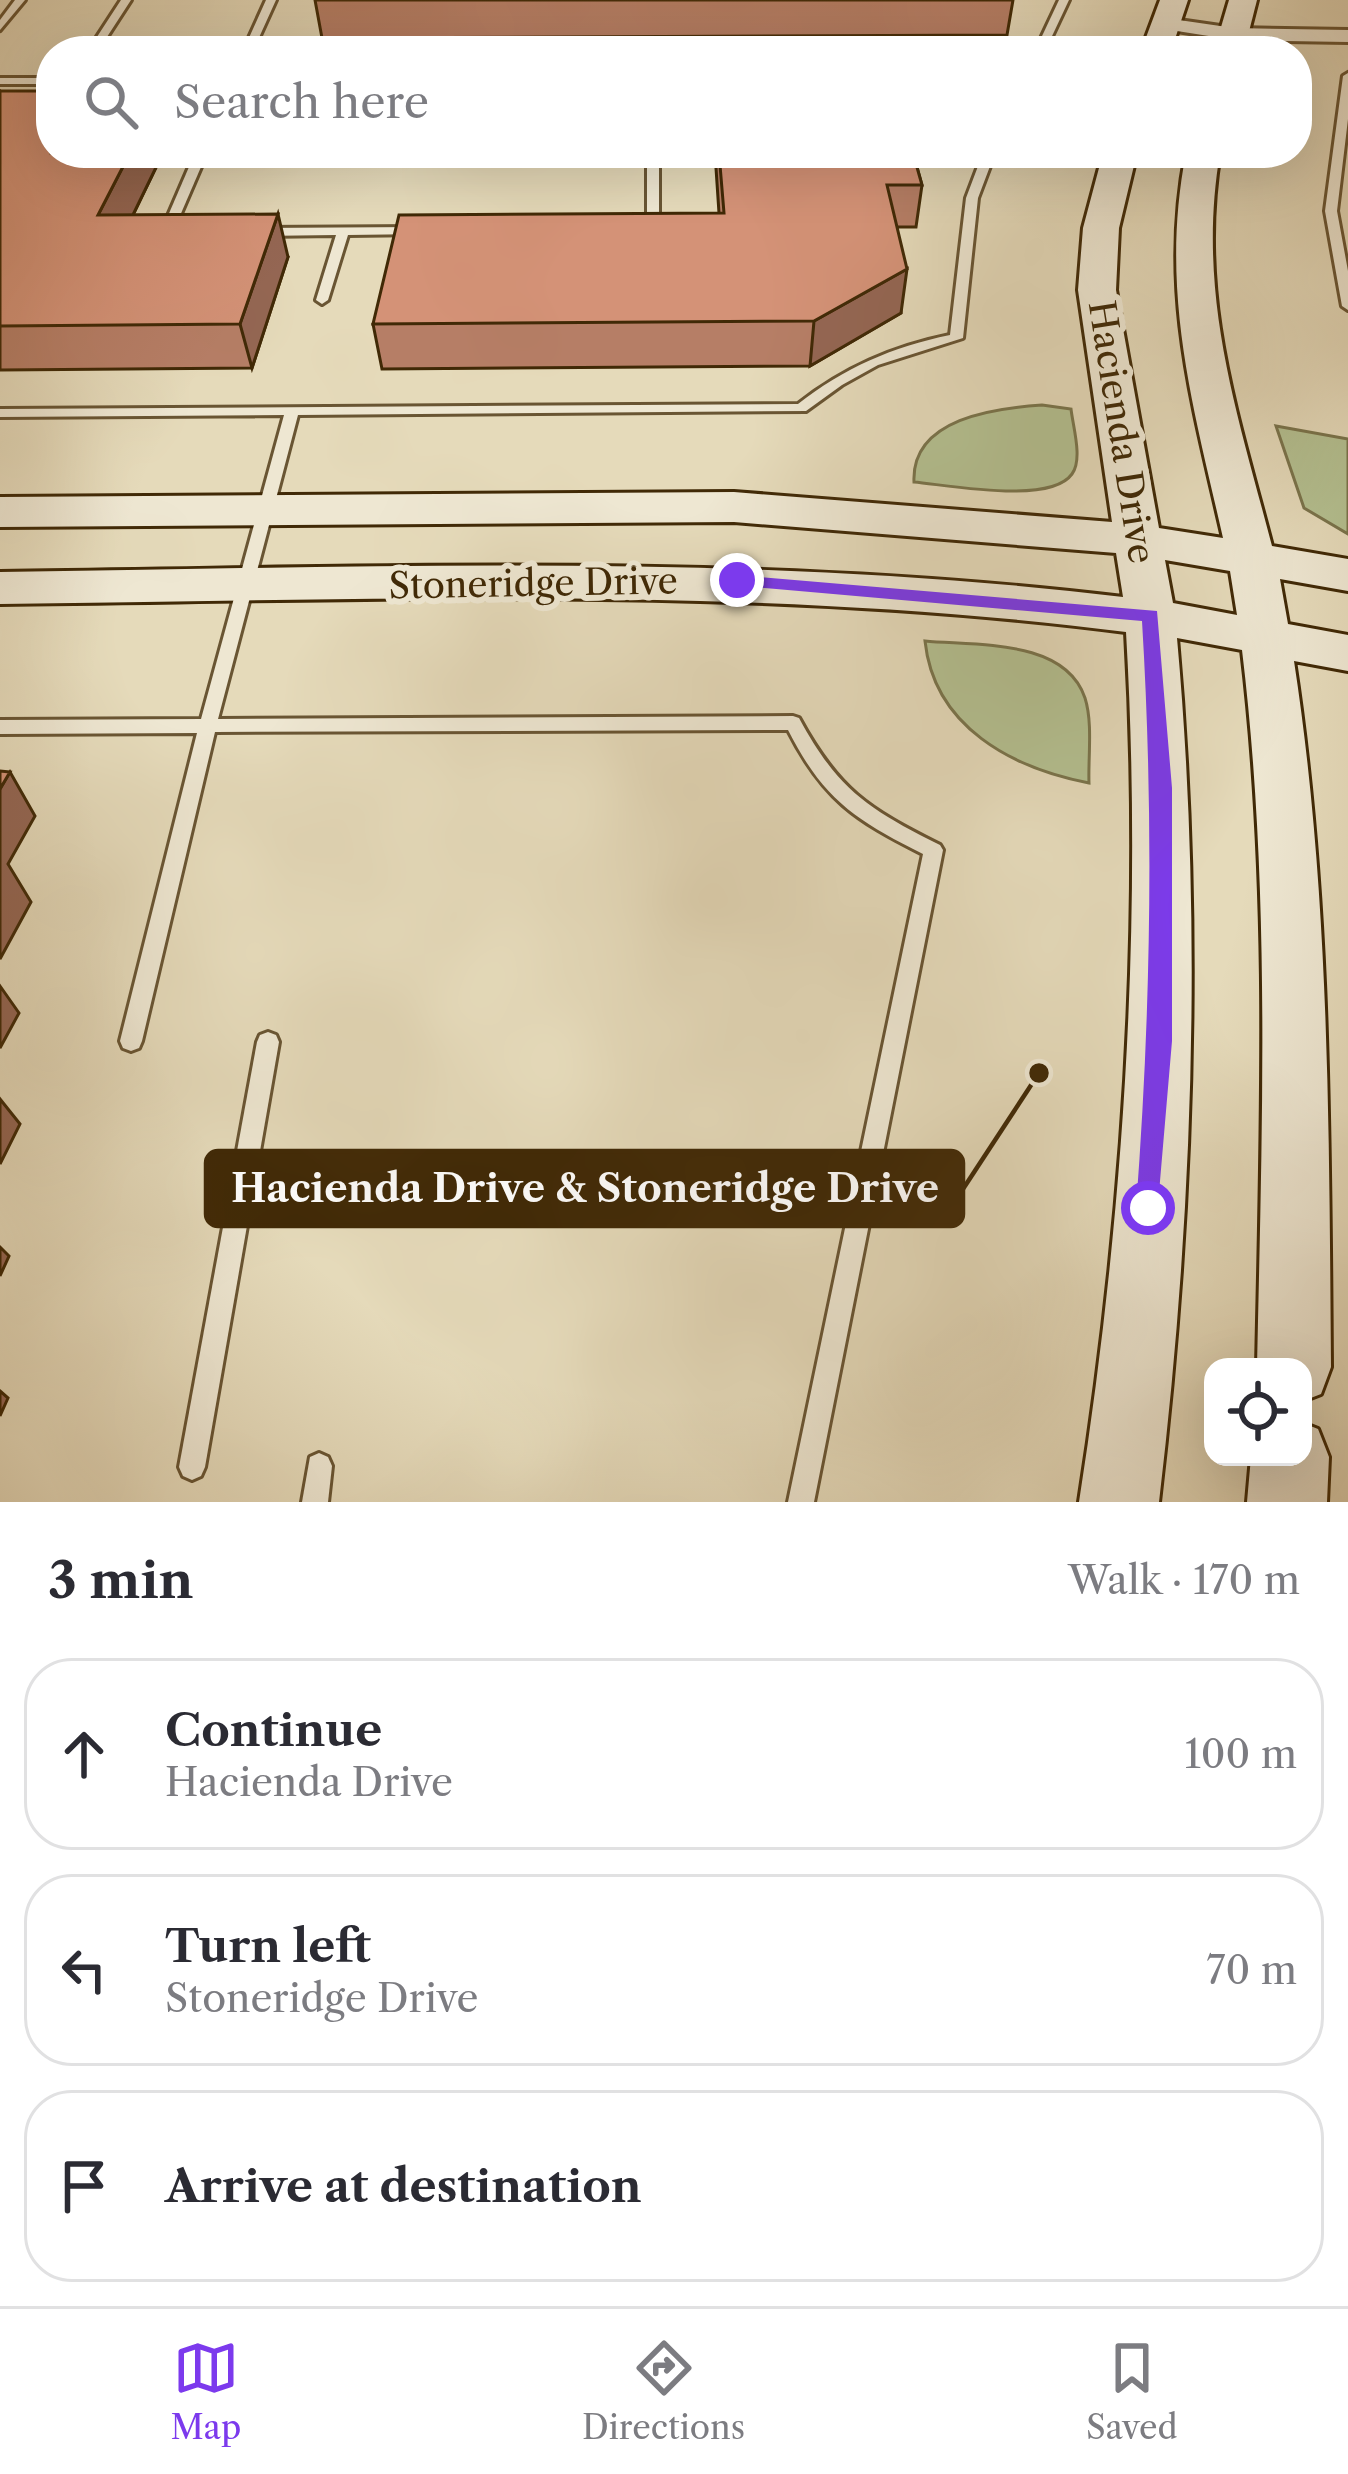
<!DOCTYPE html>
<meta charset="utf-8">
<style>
:root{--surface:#fff;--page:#f7f7f7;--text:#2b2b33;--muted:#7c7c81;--line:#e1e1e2;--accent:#7c3aed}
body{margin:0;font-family:"Libre Caslon Text",serif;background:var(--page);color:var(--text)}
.controls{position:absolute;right:36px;bottom:36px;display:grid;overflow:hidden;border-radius:24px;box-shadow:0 12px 48px #0002}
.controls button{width:108px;height:108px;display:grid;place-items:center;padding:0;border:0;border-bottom:3px solid var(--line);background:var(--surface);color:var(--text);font:60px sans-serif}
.stop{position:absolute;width:36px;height:36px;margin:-27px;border:9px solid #7c3aed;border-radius:50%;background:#fff}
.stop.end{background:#7c3aed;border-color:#fff;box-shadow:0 3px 12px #0008}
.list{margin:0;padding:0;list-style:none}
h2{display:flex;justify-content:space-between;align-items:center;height:156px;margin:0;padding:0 48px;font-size:51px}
h2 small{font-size:39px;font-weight:400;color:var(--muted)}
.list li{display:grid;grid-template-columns:78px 1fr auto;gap:36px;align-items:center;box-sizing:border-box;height:192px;margin:0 24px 24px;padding:0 24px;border:3px solid var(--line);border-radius:48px}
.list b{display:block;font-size:45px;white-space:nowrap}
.list p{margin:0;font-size:39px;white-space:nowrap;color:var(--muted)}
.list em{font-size:39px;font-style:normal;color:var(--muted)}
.icon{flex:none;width:66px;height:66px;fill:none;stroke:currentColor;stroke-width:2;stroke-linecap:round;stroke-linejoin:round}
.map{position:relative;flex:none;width:1348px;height:1502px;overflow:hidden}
.search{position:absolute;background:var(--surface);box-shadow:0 12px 48px #0002;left:36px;right:36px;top:36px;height:132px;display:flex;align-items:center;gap:30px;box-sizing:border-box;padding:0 42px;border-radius:48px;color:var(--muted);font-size:45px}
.sheet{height:804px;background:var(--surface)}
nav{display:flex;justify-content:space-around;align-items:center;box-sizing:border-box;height:168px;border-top:3px solid var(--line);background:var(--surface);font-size:33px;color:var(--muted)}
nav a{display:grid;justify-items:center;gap:6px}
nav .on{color:var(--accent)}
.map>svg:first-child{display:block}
</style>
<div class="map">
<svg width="1348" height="1502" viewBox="0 0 1348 1502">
<rect width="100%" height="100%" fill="#e5daba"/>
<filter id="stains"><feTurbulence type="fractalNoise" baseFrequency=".00167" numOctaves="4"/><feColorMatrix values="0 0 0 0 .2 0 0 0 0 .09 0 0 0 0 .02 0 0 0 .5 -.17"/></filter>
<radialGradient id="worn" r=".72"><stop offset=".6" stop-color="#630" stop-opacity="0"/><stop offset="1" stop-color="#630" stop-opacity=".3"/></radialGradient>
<!-- green -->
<g fill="#b4c091" stroke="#7a744c" stroke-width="3">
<path d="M1042 405 1071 409C1073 427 1083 459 1072 474 1050 505 948 485 914 482 911 418 996 408 1042 405Z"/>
<path d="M1276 426 1348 439V534L1304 508Z"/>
<path d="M925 641C974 646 1065 638 1085 698 1093 723 1088 758 1089 783 1012 768 934 727 925 641Z"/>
</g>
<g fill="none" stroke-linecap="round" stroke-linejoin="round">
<defs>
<g id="service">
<path d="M15 0H25L0 30V20Z"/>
<path d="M121 0H131L105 40 241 43 248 40 266 0H276L257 42 246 48 94 45 93 43Z"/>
<path d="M1059 0H1069L1045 51H1035Z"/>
<path d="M1348 73V119L1337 211 1348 271V310L1342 306 1325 211 1343 76Z"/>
<rect x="0" y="78" width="51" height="6"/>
<path d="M195 153H207L173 232 163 235 161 232Z"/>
<path d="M647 153H659V229L653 233 638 229 647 225Z"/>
<path d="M983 153H995L978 198 963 338 878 365 842 385 806 411 298 415 218 719 793 716 799 718C838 790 868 809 940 845L943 850 814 1502H788L923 854C855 820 823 799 788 730L215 732 142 1041 139 1048 131 1051 123 1048 120 1041 197 733 0 734V720L201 719 284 415 0 417V409L798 404C844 368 892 347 950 335L966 198Z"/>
<path d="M419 227 423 228V234L348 235 328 300 322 304 316 300 336 235 260 236 254 232 260 228Z"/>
<path d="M268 1032 276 1035 279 1042 205 1467 201 1476 192 1480 183 1476 179 1467 257 1042 260 1035Z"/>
<path d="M319 1453 328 1457 332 1466 328 1502H302L310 1457Z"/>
</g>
<path id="minor" d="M1165 18 1234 28 1348 30V42L1234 40 1158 28 1154 24Z"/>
<g id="secondary">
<path d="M1160 0H1188L1171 51H1141Z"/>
<path d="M1229 0H1257L1244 51H1214Z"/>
<path d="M1103 153H1137L1119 228 1116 290 1159 528 1223 538C1193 405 1159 291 1186 153H1220C1196 294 1237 412 1272 546L1348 559V591L1280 579 1288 624 1348 635V671L1294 661C1330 895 1329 1131 1331 1367L1321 1394 1303 1401V1367H1257C1262 1128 1271 889 1242 650L1177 638C1203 925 1193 1216 1159 1502H1079C1124 1215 1143 922 1126 632 752 584 376 600 0 604V572C375 567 750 552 1123 597L1116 553 734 522 0 527V497L734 492 1112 522 1078 290 1083 228ZM1165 560 1230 571 1237 615 1173 603Z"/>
<path d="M1303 1423 1318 1429 1329 1457 1327 1502H1247L1251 1457H1303Z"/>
</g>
</defs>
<!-- service casing -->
<use href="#service" stroke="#695533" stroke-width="6"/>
<!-- minor casing -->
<use href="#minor" stroke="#695533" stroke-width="6"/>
<!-- secondary casing -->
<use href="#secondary" stroke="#402906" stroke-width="6"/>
<!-- service -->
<use href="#service" fill="#eee7d2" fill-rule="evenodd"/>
<!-- minor -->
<use href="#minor" fill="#eee7d2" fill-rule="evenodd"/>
<!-- secondary -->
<use href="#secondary" fill="#eee7d2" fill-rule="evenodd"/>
</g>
<!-- wall -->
<g fill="#b67e66" stroke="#402906" stroke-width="3">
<path d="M315 0H1013L1007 35 322 38Z"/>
<path d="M0 91 51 153H163L133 215 288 257 252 368 0 370Z"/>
<path d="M715 153H913L922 185 916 227H897L901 313 810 366 382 369 373 324 719 213Z"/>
</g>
<!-- shaded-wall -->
<g fill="#946653" stroke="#402906" stroke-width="3">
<path d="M130 153H163L112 258 98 215Z"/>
<path d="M278 214 288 257 252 368 240 324Z"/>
<path d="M907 269 901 313 810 366 814 321Z"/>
<path d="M10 772 35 816 8 864 31 902 0 959V789Z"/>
<path d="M0 986 19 1013 0 1048Z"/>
<path d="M0 1099 20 1124 0 1164Z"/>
<path d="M0 1247 9 1256 0 1276Z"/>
<path d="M0 1391 8 1398 0 1416Z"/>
</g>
<!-- building -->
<g fill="#d49277" stroke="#402906" stroke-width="3">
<path d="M0 91H51V153H130L98 215 278 214 240 324 0 326Z"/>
<path d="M719 153H913L922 185H887L907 269 814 321 373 324 399 215 724 213Z"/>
<path d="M0 771 10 772 0 789Z"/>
</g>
<!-- route -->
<path fill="#7c3aed" d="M737 575 1157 611 1172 788V1041L1157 1216H1140L1136 1208C1151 1010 1154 819 1142 621L731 585V576Z"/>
<g text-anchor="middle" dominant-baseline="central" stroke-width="12" stroke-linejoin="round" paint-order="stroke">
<!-- street labels -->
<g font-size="36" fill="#402906" stroke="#eee7d2">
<text transform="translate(1122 432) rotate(81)">Hacienda Drive</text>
<text transform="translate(533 583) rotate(-1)">Stoneridge Drive</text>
</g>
</g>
<!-- callouts -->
<path fill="none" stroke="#402906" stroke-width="4.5" d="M1039 1073L963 1189"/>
<circle fill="#402906" stroke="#eee7d2" stroke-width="4.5" cx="1039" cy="1073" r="12"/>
<rect fill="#402906" stroke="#402906" stroke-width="4.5" x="206" y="1151" width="757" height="75" rx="12"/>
<g font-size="39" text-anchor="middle" font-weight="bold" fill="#fff">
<text x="585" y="1202">Hacienda Drive &amp; Stoneridge Drive</text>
</g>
<rect width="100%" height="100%" filter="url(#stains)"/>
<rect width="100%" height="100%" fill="url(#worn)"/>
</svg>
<div class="controls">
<button><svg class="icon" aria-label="locate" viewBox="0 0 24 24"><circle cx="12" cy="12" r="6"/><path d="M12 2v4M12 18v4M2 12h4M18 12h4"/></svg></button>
</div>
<div class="stop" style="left:1148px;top:1208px"></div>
<div class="stop end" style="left:737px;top:580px"></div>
<div class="search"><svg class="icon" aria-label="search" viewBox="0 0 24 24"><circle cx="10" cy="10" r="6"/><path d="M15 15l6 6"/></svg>Search here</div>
</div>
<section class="sheet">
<h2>3 min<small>Walk · 170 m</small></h2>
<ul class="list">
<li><svg class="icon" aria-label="ahead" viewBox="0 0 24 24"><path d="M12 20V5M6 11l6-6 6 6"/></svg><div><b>Continue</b><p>Hacienda Drive</p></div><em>100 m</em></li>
<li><svg class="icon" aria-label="left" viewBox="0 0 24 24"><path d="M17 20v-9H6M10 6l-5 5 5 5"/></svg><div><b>Turn left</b><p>Stoneridge Drive</p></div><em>70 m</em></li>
<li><svg class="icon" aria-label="arrive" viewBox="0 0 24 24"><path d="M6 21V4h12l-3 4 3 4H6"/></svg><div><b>Arrive at destination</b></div></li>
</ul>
</section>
<nav>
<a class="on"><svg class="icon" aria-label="map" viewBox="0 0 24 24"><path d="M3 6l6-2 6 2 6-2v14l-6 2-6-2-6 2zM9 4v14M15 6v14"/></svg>Map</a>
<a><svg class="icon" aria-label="directions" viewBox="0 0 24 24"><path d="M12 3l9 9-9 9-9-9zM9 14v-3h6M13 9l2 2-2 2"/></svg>Directions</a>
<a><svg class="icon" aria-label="saved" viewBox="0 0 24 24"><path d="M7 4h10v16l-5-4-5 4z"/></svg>Saved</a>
</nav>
